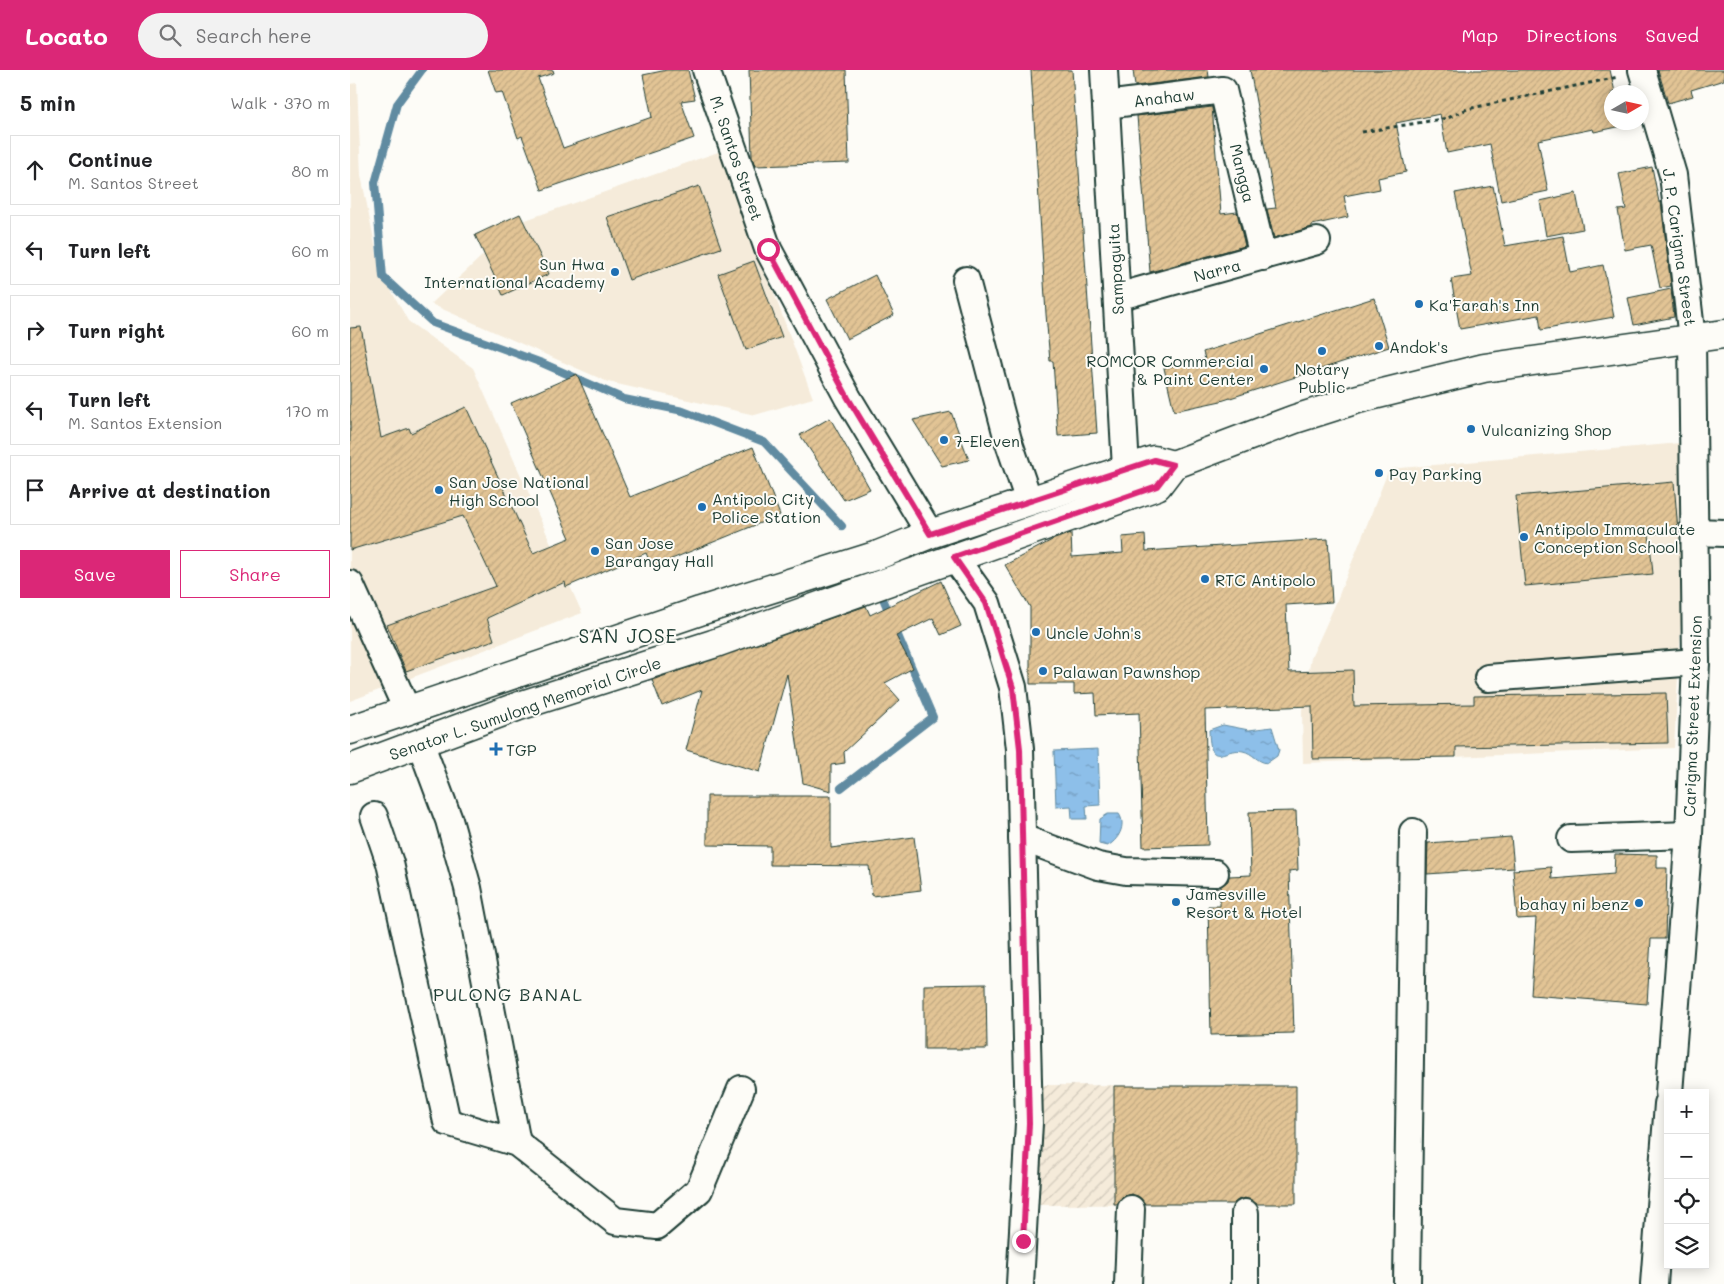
<!DOCTYPE html>
<meta charset="utf-8">
<style>
:root{--surface:#fff;--page:#f2f2f2;--text:#202124;--muted:#757577;--line:#e0e0e0;--accent:#db2777}
body{margin:0;font-family:Mali,sans-serif;background:var(--page);color:var(--text)}
.controls{position:absolute;right:15px;bottom:15px;display:grid;overflow:hidden;border-radius:0px;box-shadow:0 2px 12px #0003}
.controls button{width:45px;height:45px;display:grid;place-items:center;padding:0;border:0;border-bottom:1px solid var(--line);background:var(--surface);color:var(--text);font:25px sans-serif}
.compass{position:absolute;left:1254px;top:15px;width:45px;height:45px;border-radius:50%;background:var(--surface);box-shadow:0 2px 12px #0003;rotate:81deg}
.stop{position:absolute;width:15px;height:15px;margin:-11px;border:4px solid #db2777;border-radius:50%;background:#fff}
.stop.end{background:#db2777;border-color:#fff;box-shadow:0 1px 5px #0008}
.list{margin:0;padding:0;list-style:none}
h2{display:flex;justify-content:space-between;align-items:center;height:65px;margin:0;padding:0 20px;font-size:21px}
h2 small{font-size:16px;font-weight:400;color:var(--muted)}
.list li{display:grid;grid-template-columns:32px 1fr auto;gap:15px;align-items:center;box-sizing:border-box;height:70px;margin:0 10px 10px;padding:0 10px;border:1px solid var(--line);border-radius:0px}
.list b{display:block;font-size:19px;white-space:nowrap}
.list p{margin:0;font-size:16px;white-space:nowrap;color:var(--muted)}
.list em{font-size:16px;font-style:normal;color:var(--muted)}
.actions{display:flex;gap:10px;padding:15px 20px}
.actions a{flex:1;padding:11px 0;border:1px solid var(--accent);border-radius:0px;text-align:center;font-size:18px;color:var(--accent)}
.actions .main{background:var(--accent);color:#fff}
.icon{flex:none;width:28px;height:28px;fill:none;stroke:currentColor;stroke-width:2;stroke-linecap:round;stroke-linejoin:round}
.map{position:relative;flex:none;width:1374px;height:1214px;overflow:hidden}
header{display:flex;align-items:center;gap:30px;box-sizing:border-box;height:70px;padding:0 25px;background:var(--accent);color:#fff}
header strong{font-size:24px}
nav{display:flex;gap:28px;margin-inline-start:auto;font-size:18px}
.search{width:350px;height:45px;background:var(--page);display:flex;align-items:center;gap:12px;box-sizing:border-box;padding:0 18px;border-radius:28px;color:var(--muted);font-size:19px}
main{display:flex}
aside{flex:1;background:var(--surface)}
.map>svg:first-child{display:block}
</style>
<header>
<strong>Locato</strong>
<div class="search"><svg class="icon" aria-label="search" viewBox="0 0 24 24"><circle cx="10" cy="10" r="6"/><path d="M15 15l6 6"/></svg>Search here</div>
<nav><a>Map</a><a>Directions</a><a>Saved</a></nav>
</header>
<main>
<aside>
<h2>5 min<small>Walk · 370 m</small></h2>
<ul class="list">
<li><svg class="icon" aria-label="ahead" viewBox="0 0 24 24"><path d="M12 20V5M6 11l6-6 6 6"/></svg><div><b>Continue</b><p>M. Santos Street</p></div><em>80 m</em></li>
<li><svg class="icon" aria-label="left" viewBox="0 0 24 24"><path d="M17 20v-9H6M10 6l-5 5 5 5"/></svg><div><b>Turn left</b></div><em>60 m</em></li>
<li><svg class="icon" aria-label="right" viewBox="0 0 24 24"><path d="M7 20v-9h11M14 6l5 5-5 5"/></svg><div><b>Turn right</b></div><em>60 m</em></li>
<li><svg class="icon" aria-label="left" viewBox="0 0 24 24"><path d="M17 20v-9H6M10 6l-5 5 5 5"/></svg><div><b>Turn left</b><p>M. Santos Extension</p></div><em>170 m</em></li>
<li><svg class="icon" aria-label="arrive" viewBox="0 0 24 24"><path d="M6 21V4h12l-3 4 3 4H6"/></svg><div><b>Arrive at destination</b></div></li>
</ul>
<div class="actions"><a class="main">Save</a><a>Share</a></div>
</aside>
<div class="map">
<svg width="1374" height="1214" viewBox="0 0 1374 1214">
<defs>
<pattern id="industrial-furrows" width="10" height="10" patternUnits="userSpaceOnUse" patternTransform="scale(1.25)"><rect width="10" height="10" fill="#f5ebda"/><path d="M-1 1l2-2M0 10L10 0M9 11l2-2" fill="none" stroke="#d2cabc"/></pattern>
<pattern id="water-ripples" width="26" height="14" patternUnits="userSpaceOnUse" patternTransform="scale(1.25)"><rect width="26" height="14" fill="#8dbfe9"/><path d="M2 4q2-2 4 0t4 0M15 11q2-2 4 0t4 0" fill="none" stroke="#739cbe"/></pattern>
<pattern id="building-hatch" width="6" height="6" patternUnits="userSpaceOnUse" patternTransform="scale(1.25)"><rect width="6" height="6" fill="#e2c495"/><path d="M-1 1l2-2M0 6l6-6M5 7l2-2" fill="none" stroke="#c1a981"/></pattern>
</defs>
<rect width="100%" height="100%" fill="#fdfcf7"/>
<filter id="ink" filterUnits="userSpaceOnUse"><feTurbulence type="fractalNoise" baseFrequency=".02" numOctaves="2"/><feDisplacementMap in="SourceGraphic" scale="10" xChannelSelector="R" yChannelSelector="G"/><feConvolveMatrix kernelMatrix="1 2 1 2 8 2 1 2 1" color-interpolation-filters="sRGB"/></filter>
<g filter="url(#ink)">
<!-- built -->
<g fill="#f5ebda">
<path d="M7 13 11 105 30 200 58 251 123 298 232 543 0 631V14Z"/>
<path d="M371 81 463 328 405 345 258 312 81 234 167 153Z"/>
<path d="M1341 372 1324 678 953 693 952 640 961 588 985 535 1039 399Z"/>
</g>
<!-- industrial -->
<path fill="url(#industrial-furrows)" d="M687 1015 946 1016V1134L685 1135Z"/>
<!-- water -->
<g fill="url(#water-ripples)" stroke="#618ba1">
<path d="M873 655 899 660 922 657 929 680 927 686 917 693C907 692 903 683 893 681 873 677 860 701 859 660Z"/>
<path d="M748 679 750 735 736 736 737 749H722L721 736 706 737 704 681Z"/>
<path d="M758 744H769C777 755 768 771 757 776L749 774 750 749Z"/>
</g>
<g fill="none" stroke-linecap="round" stroke-linejoin="round">
<!-- stream -->
<g stroke="#618ba1" stroke-width="8">
<path d="M72 0 47 34 25 113 33 207 83 253 192 293 274 329 333 341 414 372 492 456"/>
<path d="M534 531 540 545"/>
<path d="M491 718 583 647 544 556"/>
</g>
</g>
<!-- building -->
<g fill="url(#building-hatch)" stroke="#1f3d34">
<path d="M138 0H203L204 3 188 8 213 78 302 47 293 5 317 0H338L345 29 331 31 344 68 192 120 172 66 168 68 152 22 146 23Z"/>
<path d="M399 0H496L499 93 405 96 402 87Z"/>
<path d="M681 0H722L747 363 708 366 703 291H700L696 244Z"/>
<path d="M783 0H858L859 7 785 16Z"/>
<path d="M900 0H1260L1265 22H1262V52H1271L1272 56 1244 62 1243 59 1188 70 1198 121 1151 131 1140 74 1097 83 1090 44 1046 53 1056 102 1028 108 1030 119 994 126 998 147 962 155V157L924 168 917 139 926 138Z"/>
<path d="M1308 0H1374V10L1341 20 1343 26 1318 33Z"/>
<path d="M862 37 871 144 887 142 895 176 800 202 787 46Z"/>
<path d="M1302 97 1309 132H1311L1321 216 1310 218 1301 175 1275 180 1268 140 1276 139 1269 104Z"/>
<path d="M349 116 371 178 279 210 257 147Z"/>
<path d="M1143 116 1155 176 1213 166 1220 202 1253 195 1264 247 1191 260 1189 245 1110 259 1101 209 1122 206 1105 123Z"/>
<path d="M1226 123 1233 159 1196 166 1190 131Z"/>
<path d="M170 144 199 204 153 225 125 165Z"/>
<path d="M404 191 432 267 396 280 368 204Z"/>
<path d="M525 205 544 245 497 269 477 229Z"/>
<path d="M1321 219 1324 247 1284 255 1278 228Z"/>
<path d="M1024 228 1039 277 871 331 824 341 814 298 855 289 853 282Z"/>
<path d="M11 257 31 368 59 358 61 363 116 337 183 483 220 468 161 333 227 304 280 427 403 377 430 445 302 497 296 483 216 517 215 512 137 548 144 570 56 601 37 555 146 516 113 446 0 480V258Z"/>
<path d="M601 342 619 390 592 396 563 350Z"/>
<path d="M480 348 520 419 494 430 450 365Z"/>
<path d="M1324 412 1328 461 1299 464 1303 504 1175 516 1166 426Z"/>
<path d="M721 463 722 487 773 483 772 467 795 465 796 481 978 469 982 532 936 535 939 602 1003 600 1004 636 1124 634V626L1316 623 1318 673 1106 677V687L963 689 962 636 855 640 858 775 793 777 789 643 746 645 745 623 724 624V614H680V537L655 495 702 470Z"/>
<path d="M591 511 611 556 591 565 583 548 546 566 563 598 535 613 550 630 494 682 495 693 481 695V721L453 713 437 604 410 702 336 680 352 620 312 636 302 610 516 536 520 545Z"/>
<path d="M357 726H481V778L564 767 571 820 522 826 519 796 420 795V776L357 775Z"/>
<path d="M946 741 948 800 939 801 944 963 861 965 858 836H870V817L878 811 879 806 901 805 899 742Z"/>
<path d="M1161 767 1164 798 1077 804 1078 773Z"/>
<path d="M1265 784 1307 785V798H1317L1315 869H1301L1297 934 1181 925 1186 848 1167 849 1163 800 1201 797 1202 809 1264 804Z"/>
<path d="M636 914 637 979H574V915Z"/>
<path d="M764 1016H946V1134H907L895 1128 888 1130 883 1134H795L789 1127 781 1124 774 1126 767 1134H764Z"/>
</g>
<g fill="none" stroke-linecap="round" stroke-linejoin="round">
<defs>
<g id="minor">
<path d="M356 0 418 179 498 328 580 464"/>
<path d="M754 0 776 399"/>
<path d="M1292 0 1323 105 1342 269 1346 592 1339 765 1319 1023"/>
<path d="M756 35 873 20 913 187"/>
<path d="M616 210 658 370 679 431"/>
<path d="M767 227 967 171"/>
<path d="M1345 462 1374 463"/>
<path d="M604 487 637 533 663 617 670 679 679 1053 670 1214"/>
<path d="M0 514 57 640"/>
<path d="M1138 608 1346 592"/>
<path d="M71 675 99 750 118 818 167 1073"/>
<path d="M24 746 40 793 97 1052 167 1073 265 1151 307 1156 349 1120 391 1019"/>
<path d="M672 768 748 796 776 801 865 803"/>
<path d="M1221 769 1339 765"/>
<path d="M778 1214 781 1139"/>
<path d="M895 1214V1143"/>
<path d="M1057 1214 1063 762"/>
<path d="M1304 1214 1318 1034"/>
</g>
<g id="major">
<path d="M0 660 350 541 528 485 580 464 804 390 823 395"/>
<path d="M0 699 169 636 363 574 807 416 823 395 945 349 1008 329 1134 298 1374 264"/>
</g>
</defs>
<!-- minor casing -->
<use href="#minor" stroke="#1f3d34" stroke-width="30"/>
<!-- major casing -->
<use href="#major" stroke="#1f3d34" stroke-width="31"/>
<!-- path -->
<path stroke="#1f3d34" stroke-width="3" stroke-dasharray="4 4" stroke-linecap="butt" d="M1012 62 1098 48 1117 39 1268 7"/>
<!-- minor -->
<use href="#minor" stroke="#fdfcf7" stroke-width="26"/>
<!-- major -->
<use href="#major" stroke="#fdfcf7" stroke-width="28"/>
</g>
</g>
<g fill="none" stroke-linecap="round" stroke-linejoin="round" filter="url(#ink)">
<!-- route -->
<path stroke="#db2777" stroke-width="6" d="M418 179 498 328 580 464 804 390 823 395 807 416 604 487 636 533 663 618 670 679 679 1053 673 1171"/>
</g>
<!-- markers -->
<g fill="#1f6fb2" stroke="#fdfcf7" stroke-width="2">
<circle cx="265" cy="202" r="5"/>
<circle cx="1069" cy="234" r="5"/>
<circle cx="1029" cy="276" r="5"/>
<circle cx="972" cy="281" r="5"/>
<circle cx="914" cy="299" r="5"/>
<circle cx="1121" cy="359" r="5"/>
<circle cx="594" cy="370" r="5"/>
<circle cx="1029" cy="403" r="5"/>
<circle cx="89" cy="420" r="5"/>
<circle cx="352" cy="437" r="5"/>
<circle cx="1174" cy="467" r="5"/>
<circle cx="245" cy="481" r="5"/>
<circle cx="855" cy="509" r="5"/>
<circle cx="686" cy="562" r="5"/>
<circle cx="693" cy="601" r="5"/>
<path d="M143.5 671.5h5v5h5v5h-5v5h-5v-5h-5v-5h5z"/>
<circle cx="826" cy="832" r="5"/>
<circle cx="1289" cy="833" r="5"/>
</g>
<g text-anchor="middle" dominant-baseline="central" stroke-width="4" stroke-linejoin="round" paint-order="stroke">
<!-- street labels -->
<g font-size="16" fill="#1f3d34" stroke="#fdfcf7">
<text transform="translate(814 27) rotate(-7)">Anahaw</text>
<text transform="translate(387 88) rotate(71)">M. Santos Street</text>
<text transform="translate(893 103) rotate(76)">Mangga</text>
<text transform="translate(1330 177) rotate(82)">J. P. Carigma Street</text>
<text transform="translate(765 199) rotate(-93)">Sampaguita</text>
<text transform="translate(867 200) rotate(-15)">Narra</text>
<text transform="translate(175 638) rotate(-19)">Senator L. Sumulong Memorial Circle</text>
<text transform="translate(1342 646) rotate(-88)">Carigma Street Extension</text>
</g>
<!-- poi labels -->
<g font-size="16" fill="#1f3d34" stroke="#fdfcf7" text-anchor="start">
<text x="255" y="193" text-anchor="end">Sun Hwa<tspan x="255" dy="18">International Academy</tspan></text>
<text x="1079" y="234">Ka'Farah's Inn</text>
<text x="1039" y="276">Andok's</text>
<text x="904" y="290" text-anchor="end">ROMCOR Commercial<tspan x="904" dy="18">&amp; Paint Center</tspan></text>
<text x="972" y="298" text-anchor="middle">Notary<tspan x="972" dy="18">Public</tspan></text>
<text x="1131" y="359">Vulcanizing Shop</text>
<text x="604" y="370">7-Eleven</text>
<text x="1039" y="403">Pay Parking</text>
<text x="99" y="411">San Jose National<tspan x="99" dy="18">High School</tspan></text>
<text x="362" y="428">Antipolo City<tspan x="362" dy="18">Police Station</tspan></text>
<text x="1184" y="458">Antipolo Immaculate<tspan x="1184" dy="18">Conception School</tspan></text>
<text x="255" y="472">San Jose<tspan x="255" dy="18">Barangay Hall</tspan></text>
<text x="865" y="509">RTC Antipolo</text>
<text x="696" y="562">Uncle John's</text>
<text x="703" y="601">Palawan Pawnshop</text>
<text x="156" y="679">TGP</text>
<text x="836" y="823">Jamesville<tspan x="836" dy="18">Resort &amp; Hotel</tspan></text>
<text x="1279" y="833" text-anchor="end">bahay ni benz</text>
</g>
<!-- neighbourhood labels -->
<g font-size="18" letter-spacing="1" fill="#1f3d34" stroke="#fdfcf7">
<text x="158" y="924">PULONG BANAL</text>
</g>
<!-- quarter labels -->
<g font-size="19" letter-spacing="1" fill="#1f3d34" stroke="#fdfcf7">
<text x="278" y="565">SAN JOSE</text>
</g>
</g>
</svg>
<div class="controls">
<button>+</button>
<button>−</button>
<button><svg class="icon" aria-label="locate" viewBox="0 0 24 24"><circle cx="12" cy="12" r="6"/><path d="M12 2v4M12 18v4M2 12h4M18 12h4"/></svg></button>
<button><svg class="icon" aria-label="layers" viewBox="0 0 24 24"><path d="M12 4l9 5-9 5-9-5zM3 14l9 5 9-5"/></svg></button>
</div>
<svg class="compass" viewBox="-18 -18 36 36"><path d="M0-13l5 13h-10z" fill="#e53935"/><path d="M0 13l5-13h-10z" fill="#757577"/></svg>
<div class="stop" style="left:418px;top:179px"></div>
<div class="stop end" style="left:673px;top:1171px"></div>
</div>
</main>
